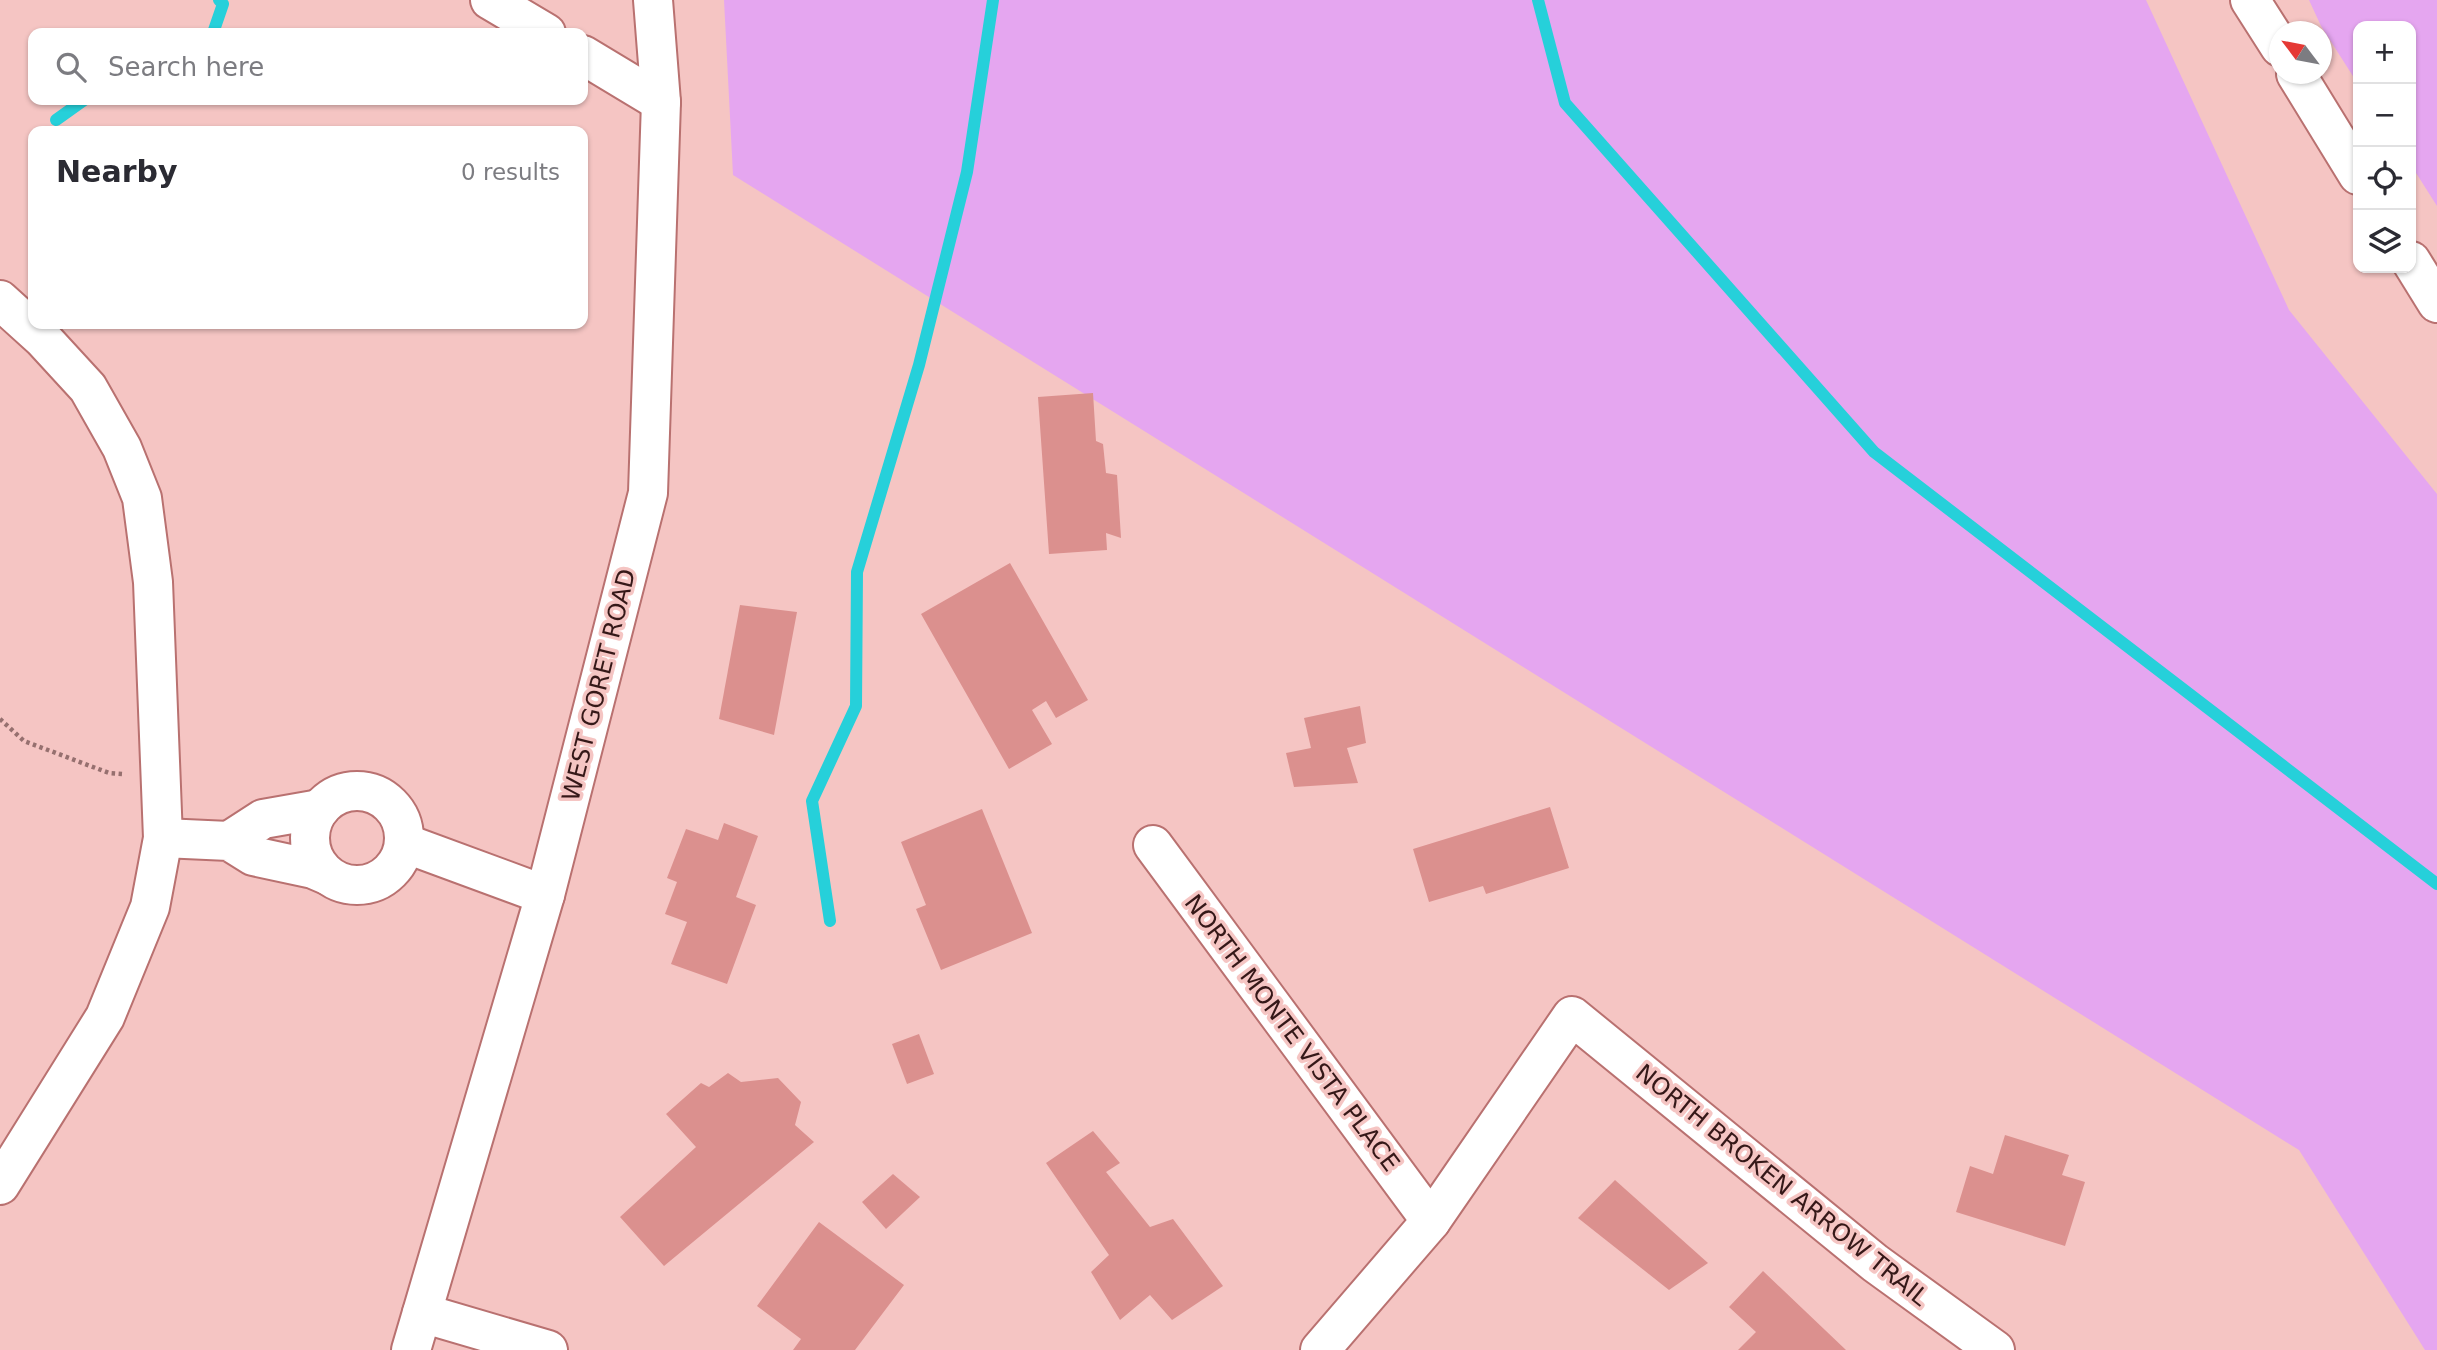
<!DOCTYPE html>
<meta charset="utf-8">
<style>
:root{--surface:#fff;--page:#f2f2f3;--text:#2b2b33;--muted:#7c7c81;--line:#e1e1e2}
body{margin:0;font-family:"DejaVu Sans",sans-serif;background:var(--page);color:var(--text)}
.controls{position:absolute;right:21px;top:21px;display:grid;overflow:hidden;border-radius:14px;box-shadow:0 2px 5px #0004}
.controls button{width:63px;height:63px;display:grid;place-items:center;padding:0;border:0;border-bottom:2px solid var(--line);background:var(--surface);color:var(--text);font:35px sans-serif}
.compass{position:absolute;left:2269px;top:21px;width:63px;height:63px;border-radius:50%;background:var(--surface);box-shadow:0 2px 5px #0004;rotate:302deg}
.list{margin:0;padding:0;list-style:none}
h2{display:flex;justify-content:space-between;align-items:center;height:91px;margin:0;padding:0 28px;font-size:30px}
h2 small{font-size:23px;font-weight:400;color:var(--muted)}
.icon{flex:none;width:38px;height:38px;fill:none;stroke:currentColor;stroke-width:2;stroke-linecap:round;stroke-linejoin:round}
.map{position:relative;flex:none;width:2437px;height:1350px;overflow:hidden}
.search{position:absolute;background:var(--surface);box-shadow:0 2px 5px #0004;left:28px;top:28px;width:560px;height:77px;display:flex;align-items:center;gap:18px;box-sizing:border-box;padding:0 24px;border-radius:14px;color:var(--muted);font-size:26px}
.panel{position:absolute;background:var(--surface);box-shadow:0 2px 5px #0004;left:28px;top:126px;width:560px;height:203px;border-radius:14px}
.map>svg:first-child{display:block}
</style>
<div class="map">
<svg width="2437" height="1350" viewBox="0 0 2437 1350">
<rect width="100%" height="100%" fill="#f5c5c3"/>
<!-- green -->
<g fill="#e5a6f0">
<path d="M724 0H2146L2289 310 2437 494V1350H2425L2299 1150 733 175Z"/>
<path d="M2309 0H2437V206L2411 165V26H2358V84L2321 26Z"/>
</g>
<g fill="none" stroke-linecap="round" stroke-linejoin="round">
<!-- stream -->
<g stroke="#26d0da" stroke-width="12">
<path d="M1538 0 1565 103 1874 452 2437 884"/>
<path d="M213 33 223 4 219 0"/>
<path d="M56 120 84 100"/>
<path d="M830 921 812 801 856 706 857 572 919 365 967 172 993 0"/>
</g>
</g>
<!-- building -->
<g fill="#db908e">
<path d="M1093 393 1096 441 1103 444 1106 473 1117 475 1121 538 1106 533 1107 550 1049 554 1038 397Z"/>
<path d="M1010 563 1088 700 1056 718 1046 701 1032 710 1052 744 1009 769 921 614Z"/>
<path d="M740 605 797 612 774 735 719 719Z"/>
<path d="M1360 706 1366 743 1347 748 1358 783 1294 787 1286 753 1311 748 1304 718Z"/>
<path d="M1550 807 1569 868 1486 894 1483 886 1429 902 1413 849Z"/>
<path d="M982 809 1032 933 941 970 916 909 926 905 901 842Z"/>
<path d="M724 823 758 836 736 897 756 905 727 984 671 964 687 922 665 914 677 882 667 878 686 829 718 840Z"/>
<path d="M919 1034 934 1074 907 1084 892 1044Z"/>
<path d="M728 1073 741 1082 778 1078 801 1102 795 1125 814 1142 664 1266 620 1217 696 1147 666 1114 701 1083 709 1087Z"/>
<path d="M1093 1131 1120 1163 1106 1172 1150 1227 1173 1219 1223 1286 1172 1320 1150 1295 1120 1320 1091 1272 1109 1255 1046 1163Z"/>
<path d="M2005 1135 2069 1155 2062 1175 2085 1182 2065 1246 1956 1212 1970 1166 1993 1174Z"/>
<path d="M893 1174 920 1197 886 1229 862 1202Z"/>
<path d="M1615 1180 1708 1263 1669 1290 1578 1218Z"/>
<path d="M819 1222 904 1285 855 1350H793L801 1339 757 1306Z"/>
<path d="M1763 1271 1846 1350H1738L1756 1332 1729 1307Z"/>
</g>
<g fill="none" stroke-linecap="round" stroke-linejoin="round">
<defs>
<g id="minor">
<path d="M490 0 546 33"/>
<path d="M2250 0 2280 47"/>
<path d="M583 55 661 102"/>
<path d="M2296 74 2358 175"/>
<path d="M2411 261 2437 303"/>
<path d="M0 300 43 339 88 388 122 448 142 498 153 582 163 838 150 907 105 1017 0 1185"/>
<circle cx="357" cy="838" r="47"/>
<path d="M163 838 229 841 253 856 313 869 327 875"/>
<path d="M229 841 263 819 320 809"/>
<path d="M404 843 545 895"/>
<path d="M1153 845 1431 1221"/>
<path d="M422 1313 548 1350"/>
<path d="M411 1350 545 895 648 493 661 102 653 0"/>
<path d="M1320 1350 1431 1221 1572 1016 1875 1263 1995 1350"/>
</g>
</defs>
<!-- minor casing -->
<use href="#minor" stroke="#b97170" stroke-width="42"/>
<!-- path -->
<path stroke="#96706f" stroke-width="4.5" stroke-dasharray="3.5 3.5" stroke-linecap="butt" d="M0 719 24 741 109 773 122 774"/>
<!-- minor -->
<use href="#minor" stroke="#fff" stroke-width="38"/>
</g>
<g text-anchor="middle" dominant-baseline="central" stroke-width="7" stroke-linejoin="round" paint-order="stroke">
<!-- street labels -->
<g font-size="24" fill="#351818" stroke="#f5c5c3">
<text transform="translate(599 685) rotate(-76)">WEST GORET ROAD</text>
<text transform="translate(1292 1033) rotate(53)">NORTH MONTE VISTA PLACE</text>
<text transform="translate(1782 1185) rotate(39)">NORTH BROKEN ARROW TRAIL</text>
</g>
</g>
</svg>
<div class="controls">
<button>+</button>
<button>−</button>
<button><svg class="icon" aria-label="locate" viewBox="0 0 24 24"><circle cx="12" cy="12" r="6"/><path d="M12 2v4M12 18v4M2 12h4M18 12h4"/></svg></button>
<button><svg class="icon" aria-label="layers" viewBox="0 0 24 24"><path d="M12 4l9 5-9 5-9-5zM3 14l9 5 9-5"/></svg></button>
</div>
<svg class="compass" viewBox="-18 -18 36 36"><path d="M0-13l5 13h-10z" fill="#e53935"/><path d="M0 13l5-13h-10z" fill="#7c7c81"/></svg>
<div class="search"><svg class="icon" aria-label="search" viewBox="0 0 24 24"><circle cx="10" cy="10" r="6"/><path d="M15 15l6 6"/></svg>Search here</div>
<section class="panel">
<h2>Nearby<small>0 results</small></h2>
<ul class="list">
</ul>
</section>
</div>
